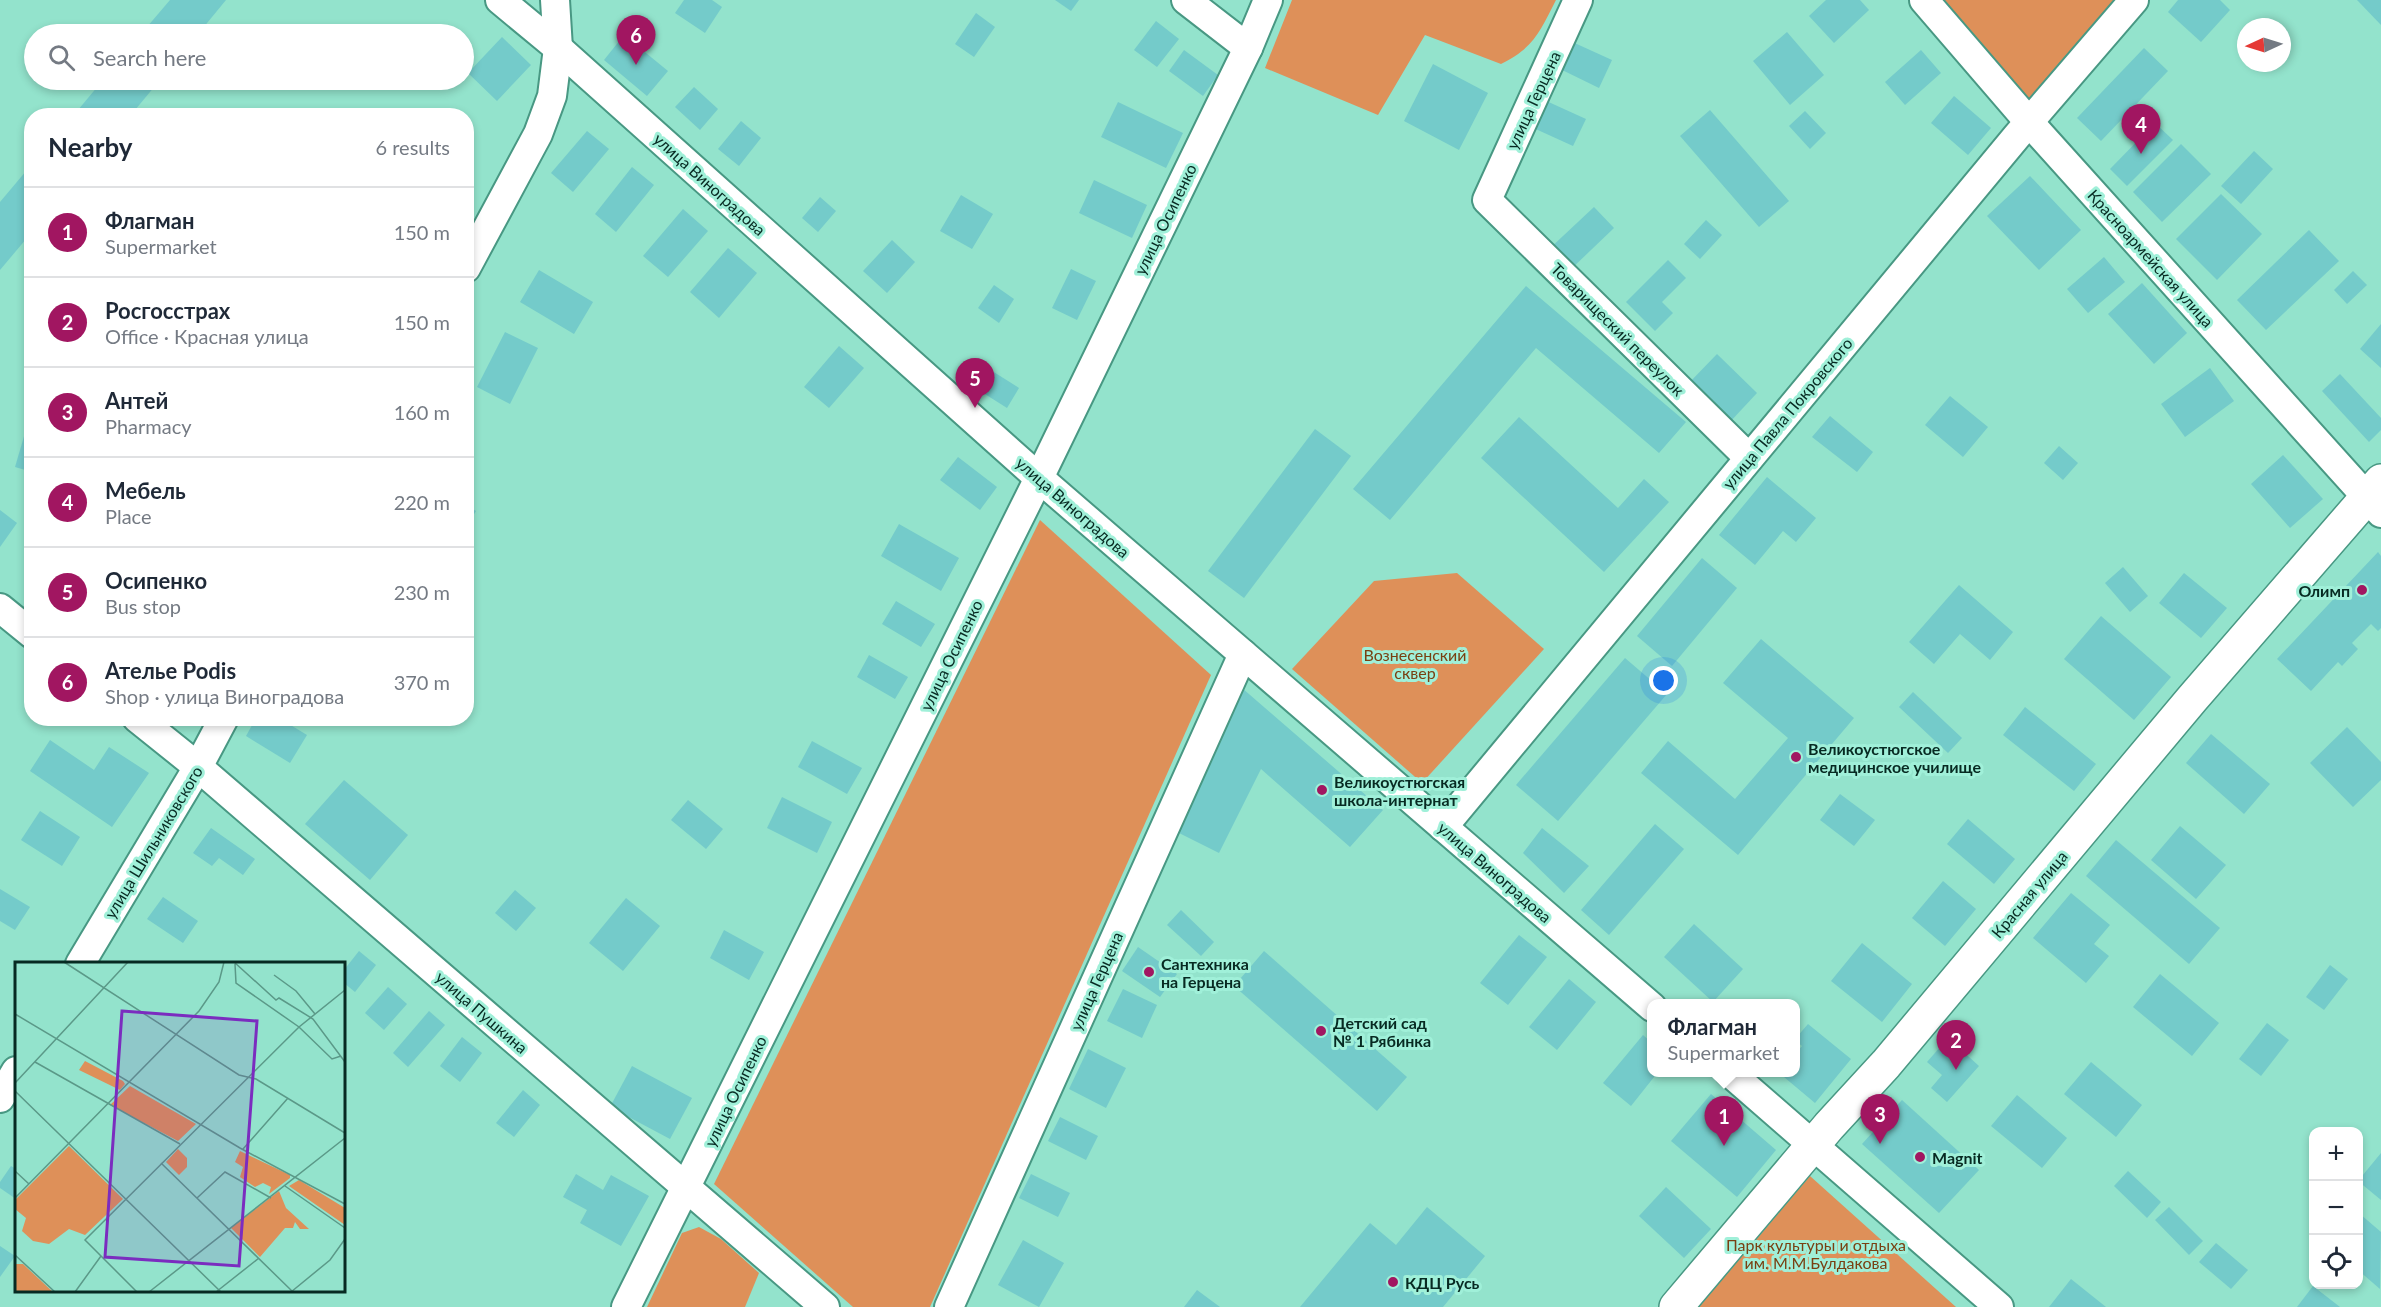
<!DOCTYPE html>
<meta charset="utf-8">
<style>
:root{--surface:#fff;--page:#f6f6f7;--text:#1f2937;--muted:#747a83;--line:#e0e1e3;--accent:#a11661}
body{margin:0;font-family:Lato,sans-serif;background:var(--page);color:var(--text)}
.controls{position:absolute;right:18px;bottom:18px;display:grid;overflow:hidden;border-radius:12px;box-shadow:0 3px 9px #0003}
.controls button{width:54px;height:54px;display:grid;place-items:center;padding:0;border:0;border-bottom:2px solid var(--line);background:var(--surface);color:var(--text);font:30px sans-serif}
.compass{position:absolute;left:2237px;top:18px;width:54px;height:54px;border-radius:50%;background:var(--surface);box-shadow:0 3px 9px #0003;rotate:266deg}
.you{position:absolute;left:1664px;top:681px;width:21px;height:21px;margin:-15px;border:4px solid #fff;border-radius:50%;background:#1a73e8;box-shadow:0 0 0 9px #1a73e833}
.badge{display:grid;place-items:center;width:39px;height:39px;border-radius:50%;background:var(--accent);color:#fff;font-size:20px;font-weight:700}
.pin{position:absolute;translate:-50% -50px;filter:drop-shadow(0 2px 3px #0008)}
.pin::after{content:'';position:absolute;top:32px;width:21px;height:18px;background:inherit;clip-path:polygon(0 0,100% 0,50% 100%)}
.popup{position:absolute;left:1647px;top:999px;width:153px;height:78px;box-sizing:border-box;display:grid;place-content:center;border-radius:12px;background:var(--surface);filter:drop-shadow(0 2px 4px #0005);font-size:20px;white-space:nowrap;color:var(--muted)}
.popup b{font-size:22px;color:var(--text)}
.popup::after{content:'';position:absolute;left:50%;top:100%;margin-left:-12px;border:12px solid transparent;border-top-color:var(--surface)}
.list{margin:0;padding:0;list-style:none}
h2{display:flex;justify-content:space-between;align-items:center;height:78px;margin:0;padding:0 24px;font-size:26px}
h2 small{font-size:20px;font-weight:400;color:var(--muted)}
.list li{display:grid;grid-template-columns:39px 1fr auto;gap:18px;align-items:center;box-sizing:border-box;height:90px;padding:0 24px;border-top:2px solid var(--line)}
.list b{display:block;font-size:22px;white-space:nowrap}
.list p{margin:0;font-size:20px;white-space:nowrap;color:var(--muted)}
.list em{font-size:20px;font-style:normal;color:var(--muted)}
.icon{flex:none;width:33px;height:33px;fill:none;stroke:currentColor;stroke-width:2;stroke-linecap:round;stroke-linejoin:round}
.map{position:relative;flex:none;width:2381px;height:1307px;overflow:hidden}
.search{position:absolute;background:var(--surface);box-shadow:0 3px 9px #0003;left:24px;top:24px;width:450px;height:66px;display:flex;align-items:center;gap:15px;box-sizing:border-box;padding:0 21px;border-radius:33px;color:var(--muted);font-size:22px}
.panel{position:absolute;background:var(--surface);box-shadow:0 3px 9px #0003;left:24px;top:108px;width:450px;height:618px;border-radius:24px}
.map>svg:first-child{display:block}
</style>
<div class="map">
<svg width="2381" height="1307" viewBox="0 0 2381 1307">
<rect width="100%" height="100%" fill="#93e3cc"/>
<!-- green -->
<g fill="#de9059">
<path d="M1292 0H1556C1540 31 1534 48 1501 64L1425 35 1378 115 1265 68Z"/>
<path d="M1924 0H2115L2019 111Z"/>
<path d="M1040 520 1211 675 930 1307H853L714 1184Z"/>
<path d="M1457 573 1544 649 1422 783 1292 669 1374 581Z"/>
<path d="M1810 1176 1956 1307H1699Z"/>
<path d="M699 1227 721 1239 759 1273 745 1307H647L682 1233Z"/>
</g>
<!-- building -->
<g fill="#74cbca">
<path d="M170 0H226L198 34H141Z"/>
<path d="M684 0H712L722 7 705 33 675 13Z"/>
<path d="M1055 0H1079L1071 11Z"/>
<path d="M1826 0H1860L1869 10 1834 43 1809 16Z"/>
<path d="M2178 0H2220L2230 10 2201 42 2168 12Z"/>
<path d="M2357 0H2381V25Z"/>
<path d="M976 13 995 27 974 57 955 44Z"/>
<path d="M1156 21 1179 39 1157 67 1134 50Z"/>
<path d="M1787 32 1824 75 1790 105 1753 61Z"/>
<path d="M624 35 668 71 647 96 604 60Z"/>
<path d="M502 37 531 65 497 101 468 73Z"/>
<path d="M1568 40 1612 60 1599 88 1556 67Z"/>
<path d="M2144 48 2168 71 2101 141 2077 118Z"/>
<path d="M1184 50 1218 75 1203 96 1169 71Z"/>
<path d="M1921 50 1941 73 1905 105 1885 82Z"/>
<path d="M1433 64 1488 93 1459 150 1404 121Z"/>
<path d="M103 80H160L130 116H73Z"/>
<path d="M694 87 718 109 700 130 675 107Z"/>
<path d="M1954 96 1991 128 1968 155 1931 123Z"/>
<path d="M1542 99 1586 119 1573 146 1529 126Z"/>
<path d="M1118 102 1183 133 1166 168 1101 137Z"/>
<path d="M1710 110 1789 201 1759 227 1680 136Z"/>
<path d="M1805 111 1826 133 1810 149 1789 126Z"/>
<path d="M741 121 761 138 739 166 718 149Z"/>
<path d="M2155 123 2173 140 2127 186 2110 169Z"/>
<path d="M587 131 609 149 573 192 551 173Z"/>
<path d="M2181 144 2211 174 2162 222 2133 192Z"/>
<path d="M2254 151 2273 169 2241 204 2221 186Z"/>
<path d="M32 164V232L0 270V202Z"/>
<path d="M632 167 654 185 616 232 595 214Z"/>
<path d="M2030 176 2081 230 2039 270 1987 216Z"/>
<path d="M1094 180 1147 205 1132 238 1079 213Z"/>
<path d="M2221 194 2262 234 2217 280 2176 239Z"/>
<path d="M961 195 993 214 972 249 940 231Z"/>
<path d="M820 197 836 211 818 232 802 218Z"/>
<path d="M1594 207 1614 228 1568 272 1547 251Z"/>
<path d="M683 209 708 231 668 277 643 256Z"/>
<path d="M1706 220 1722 235 1700 259 1684 244Z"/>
<path d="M2309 230 2339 261 2266 330 2237 300Z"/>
<path d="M892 240 915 262 887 293 863 271Z"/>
<path d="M728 248 757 273 719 318 690 292Z"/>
<path d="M2104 257 2125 282 2088 313 2067 289Z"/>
<path d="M1668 260 1686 278 1662 302 1673 313 1655 331 1626 302Z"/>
<path d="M1071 269 1096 281 1077 320 1052 308Z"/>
<path d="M539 270 593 302 574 334 520 302Z"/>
<path d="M2353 271 2367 285 2347 304 2334 290Z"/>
<path d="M2142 283 2187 333 2154 364 2108 314Z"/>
<path d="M994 285 1014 299 999 323 978 308Z"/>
<path d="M1526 286 1686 422 1659 453 1536 348 1390 520 1353 489Z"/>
<path d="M2381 324V368L2360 349Z"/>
<path d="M505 332 538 348 510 404 477 387Z"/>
<path d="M839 346 864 368 829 408 804 387Z"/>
<path d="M1717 354 1757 393 1729 423 1688 384Z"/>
<path d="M2210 368 2234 401 2185 437 2161 404Z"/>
<path d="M989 369 1019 388 1007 408 977 389Z"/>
<path d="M2340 374 2381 418V430L2369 442 2322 391Z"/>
<path d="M1950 396 1988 427 1963 457 1925 425Z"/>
<path d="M1830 416 1873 452 1857 472 1812 437Z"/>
<path d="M1519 417 1618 508 1644 479 1669 502 1604 572 1481 458Z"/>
<path d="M1315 429 1351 456 1244 598 1208 571Z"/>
<path d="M25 433 32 435V472L15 467Z"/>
<path d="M2059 446 2078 463 2063 480 2044 463Z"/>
<path d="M2283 455 2323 499 2290 528 2251 484Z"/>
<path d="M958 457 997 487 980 510 940 480Z"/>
<path d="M1767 477 1816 518 1796 542 1783 531 1755 565 1719 535Z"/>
<path d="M466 505 476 511 466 527Z"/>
<path d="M0 510 17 523 0 547Z"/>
<path d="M899 524 959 558 941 591 881 556Z"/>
<path d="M2378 552 2381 556V628L2378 631 2371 624 2352 643 2358 649 2342 666 2338 662 2311 691 2277 659Z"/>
<path d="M1702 558 1737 588 1672 666 1637 636Z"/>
<path d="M2123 567 2148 596 2130 612 2105 583Z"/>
<path d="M2184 573 2227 608 2201 638 2159 603Z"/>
<path d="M1959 585 2013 632 1990 660 1960 634 1934 664 1909 642Z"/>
<path d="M896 601 935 624 921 647 882 624Z"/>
<path d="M2101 616 2171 677 2134 720 2064 659Z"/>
<path d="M1761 639 1854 718 1738 855 1641 773 1668 741 1735 799 1788 738 1723 683Z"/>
<path d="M869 655 908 677 895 699 857 677Z"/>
<path d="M1625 658 1667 694 1558 821 1516 785Z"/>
<path d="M1242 688 1383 810 1350 847 1261 769 1219 853 1171 829Z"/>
<path d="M1913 692 1962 738 1948 753 1899 707Z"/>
<path d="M2025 707 2096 764 2074 791 2003 735Z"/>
<path d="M256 718H279L307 735 290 763 246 736Z"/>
<path d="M2347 727 2381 762V780L2353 807 2310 763Z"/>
<path d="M2211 734 2270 784 2244 814 2186 763Z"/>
<path d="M50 740 94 770 109 747 149 773 112 827 30 771Z"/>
<path d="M812 741 862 768 847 794 798 767Z"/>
<path d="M344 780 408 835 370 880 305 824Z"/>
<path d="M1840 794 1875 820 1854 846 1820 820Z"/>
<path d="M782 797 832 822 817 853 767 828Z"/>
<path d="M688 800 723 829 706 849 671 820Z"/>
<path d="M40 811 80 837 62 866 21 840Z"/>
<path d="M1968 819 2015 859 1994 884 1947 844Z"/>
<path d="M1655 824 1684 849 1609 935 1581 910Z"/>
<path d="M2180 826 2226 865 2196 899 2151 860Z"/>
<path d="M211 828 255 859 243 875 219 858 212 866 193 853Z"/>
<path d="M1542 828 1589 866 1564 893 1523 853Z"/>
<path d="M2116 840 2220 928 2189 964 2086 876Z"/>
<path d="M1943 881 1976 909 1945 946 1912 918Z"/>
<path d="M0 889 30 907 15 930 0 921Z"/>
<path d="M515 890 536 908 516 931 495 913Z"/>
<path d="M2071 893 2110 925 2094 944 2109 956 2086 983 2033 938Z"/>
<path d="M163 897 198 921 183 943 147 919Z"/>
<path d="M626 898 660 926 623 971 589 943Z"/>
<path d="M1181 910 1214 942 1201 956 1167 925Z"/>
<path d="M1694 924 1743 969 1713 1002 1664 957Z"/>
<path d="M724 930 764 952 749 980 710 958Z"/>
<path d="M1519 935 1547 957 1508 1005 1480 983Z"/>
<path d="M1862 943 1912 984 1882 1022 1831 981Z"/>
<path d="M1138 947 1177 974 1160 997 1122 971Z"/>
<path d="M359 951 376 965 355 992 344 983V970Z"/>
<path d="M1264 951 1407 1077 1377 1111 1234 986Z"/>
<path d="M2330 965 2348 979 2324 1010 2306 997Z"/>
<path d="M2160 974 2219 1023 2192 1056 2133 1007Z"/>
<path d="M1569 979 1596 1002 1557 1050 1529 1027Z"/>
<path d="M388 987 407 1004 384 1030 365 1013Z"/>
<path d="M1123 989 1157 1005 1142 1038 1107 1021Z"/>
<path d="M429 1011 445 1025 408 1067 393 1053Z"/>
<path d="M2267 1023 2289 1040 2261 1076 2239 1059Z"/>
<path d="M1808 1024 1851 1059 1815 1103 1778 1072H1796V1053L1802 1046 1796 1041V1038Z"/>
<path d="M1643 1035 1652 1043V1072H1658L1631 1106 1603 1083Z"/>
<path d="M462 1037 482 1053 460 1082 440 1066Z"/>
<path d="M1948 1038 1979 1066 1947 1102 1931 1088 1942 1075 1927 1062Z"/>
<path d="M1088 1049 1126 1068 1106 1108 1069 1089Z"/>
<path d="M2091 1062 2142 1105 2116 1137 2064 1094Z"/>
<path d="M632 1066 692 1098 670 1139 610 1107Z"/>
<path d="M523 1090 540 1105 514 1137 496 1123Z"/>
<path d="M1711 1094 1776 1150 1737 1197 1671 1141Z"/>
<path d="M2017 1095 2067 1138 2042 1168 1991 1126Z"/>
<path d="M1902 1100 1979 1170 1939 1213 1862 1144Z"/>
<path d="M1060 1117 1098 1136 1086 1160 1048 1141Z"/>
<path d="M2381 1153V1200L2358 1181Z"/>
<path d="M11 1166 16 1169V1199L0 1188V1182Z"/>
<path d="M2128 1171 2161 1202 2147 1218 2114 1186Z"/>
<path d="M576 1174 603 1190 611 1175 649 1196 621 1246 580 1223 587 1210 563 1197Z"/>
<path d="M1031 1174 1070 1193 1058 1217 1019 1198Z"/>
<path d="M1666 1187 1711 1229 1684 1258 1639 1216Z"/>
<path d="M1427 1207 1485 1256 1443 1307H1300L1370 1223 1396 1245Z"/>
<path d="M2169 1207 2203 1241 2189 1255 2155 1220Z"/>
<path d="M2360 1214 2381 1232 2380 1289 2358 1270V1216Z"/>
<path d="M1023 1240 1064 1263 1039 1307 998 1285Z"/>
<path d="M2216 1243 2248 1270 2231 1289 2199 1262Z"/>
<path d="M0 1246 15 1256 0 1277Z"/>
<path d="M2071 1279 2106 1307H2049Z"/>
<path d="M2313 1286 2340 1307H2297Z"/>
<path d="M1197 1290 1220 1307H1184Z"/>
</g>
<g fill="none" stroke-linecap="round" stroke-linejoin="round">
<defs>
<g id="minor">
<path d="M500 0 558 48 1039 478 1652 1007"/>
<path d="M1186 0 1248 48"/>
<path d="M1578 0 1487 200 1749 458"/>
<path d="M1924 0 2029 122 2381 513"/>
<path d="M466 268 538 134 552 96 558 48 555 0"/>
<path d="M0 608 32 634"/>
<path d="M137 718 198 767 825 1307"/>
<path d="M1443 827 2017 136 2134 0"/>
<path d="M80 964 198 767 224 718"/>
<path d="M1729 1072 1999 1307"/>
<path d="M0 1098 16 1071"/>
<path d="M626 1307 1039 478 1248 48 1268 0"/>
<path d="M949 1307 1243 654"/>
</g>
<path id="major" d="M1676 1307 1829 1126 1886 1064 2192 699 2381 481"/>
</defs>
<!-- minor casing -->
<use href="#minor" stroke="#489883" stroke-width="32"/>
<!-- major casing -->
<use href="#major" stroke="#489883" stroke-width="36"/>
<!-- minor -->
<use href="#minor" stroke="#fff" stroke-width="28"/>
<!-- major -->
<use href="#major" stroke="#fff" stroke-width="33"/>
</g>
<!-- markers -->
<g fill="#a11661" stroke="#a0f0d9" stroke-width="2">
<circle cx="2362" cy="590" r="6"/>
<circle cx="1796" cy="757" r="6"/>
<circle cx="1322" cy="790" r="6"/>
<circle cx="1149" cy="972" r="6"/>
<circle cx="1321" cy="1031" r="6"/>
<circle cx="1920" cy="1157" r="6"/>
<circle cx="1393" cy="1282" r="6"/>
</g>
<g text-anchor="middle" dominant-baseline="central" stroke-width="6" stroke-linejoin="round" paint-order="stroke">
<!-- street labels -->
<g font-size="16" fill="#072a22" stroke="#a0f0d9">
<text transform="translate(1533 100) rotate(-65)">улица Герцена</text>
<text transform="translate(710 184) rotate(42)">улица Виноградова</text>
<text transform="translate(1165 219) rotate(-64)">улица Осипенко</text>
<text transform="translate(2151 258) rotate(48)">Красноармейская улица</text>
<text transform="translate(1618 329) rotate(45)">Товарищеский переулок</text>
<text transform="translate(1787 413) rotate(-50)">улица Павла Покровского</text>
<text transform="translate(1073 507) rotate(41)">улица Виноградова</text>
<text transform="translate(951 655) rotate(-64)">улица Осипенко</text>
<text transform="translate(153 842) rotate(-59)">улица Шильниковского</text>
<text transform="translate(1495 872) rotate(41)">улица Виноградова</text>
<text transform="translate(2029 894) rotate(-50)">Красная улица</text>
<text transform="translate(1096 981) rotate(-66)">улица Герцена</text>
<text transform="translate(482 1012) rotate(41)">улица Пушкина</text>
<text transform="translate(735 1091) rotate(-64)">улица Осипенко</text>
</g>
<!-- poi labels -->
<g font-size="16" font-weight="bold" fill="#072a22" stroke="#a0f0d9" text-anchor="start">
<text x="2350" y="590" text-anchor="end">Олимп</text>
<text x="1808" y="748">Великоустюгское<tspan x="1808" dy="18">медицинское училище</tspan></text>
<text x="1334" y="781">Великоустюгская<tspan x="1334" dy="18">школа-интернат</tspan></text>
<text x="1161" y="963">Сантехника<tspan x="1161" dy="18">на Герцена</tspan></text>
<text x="1333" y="1022">Детский сад<tspan x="1333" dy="18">№ 1 Рябинка</tspan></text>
<text x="1932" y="1157">Magnit</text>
<text x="1405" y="1282">КДЦ Русь</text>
</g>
<!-- park labels -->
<g font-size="16" fill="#794012" stroke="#a0f0d9">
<text x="1415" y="654">Вознесенский<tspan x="1415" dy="18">сквер</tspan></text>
<text x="1816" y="1244">Парк культуры и отдыха<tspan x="1816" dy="18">им. М.М.Булдакова</tspan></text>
</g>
</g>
<!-- overview -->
<g transform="translate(15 962)">
<rect width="330" height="330" fill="#93e3cc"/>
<path d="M70 99 108 119 110 122 105 128 64 108ZM115 124 181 162 163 179 95 143ZM54 184 108 237 70 273 54 267 34 282 18 279 7 269 11 256 0 247V238ZM163 187 172 196V205L164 213 151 200ZM225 189 275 213V216L254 232 256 225 248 221 240 225 225 215 228 205 220 200ZM284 218 330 246V263L274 224ZM264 229 271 246 294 267H285L280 260 278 266H270L245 295 216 266ZM0 302H8L38 330H0Z" fill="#de9059"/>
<path fill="none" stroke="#5b9988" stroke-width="1.5" d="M49 0 224 113 241 117 330 171M219 0 261 38 264 36 298 57 330 100M220 2 221 21 284 65 317 97 326 94M259 13 281 29 300 52M0 52 225 186 330 242M20 100 165 182M0 121 113 0M0 129 206 330M228 187 273 136M146 201 278 330M0 209 14 222M270 224 330 266M0 236 184 49 204 20 209 0M182 236 210 210 256 236M0 293 40 330M60 330 86 294M122 330 70 278 284 65 330 28M134 330 330 176M201 330 244 296M276 330 315 298 330 277"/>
<path fill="#7b2cbf" fill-opacity="0.15" stroke="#7b2cbf" stroke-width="3" d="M107 49 242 59 224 304 90 295Z"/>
<rect width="330" height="330" fill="none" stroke="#072a22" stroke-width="3"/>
</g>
</svg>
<div class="controls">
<button>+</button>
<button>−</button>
<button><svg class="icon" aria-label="locate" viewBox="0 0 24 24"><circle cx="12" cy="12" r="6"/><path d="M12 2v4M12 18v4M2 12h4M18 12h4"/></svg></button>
</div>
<svg class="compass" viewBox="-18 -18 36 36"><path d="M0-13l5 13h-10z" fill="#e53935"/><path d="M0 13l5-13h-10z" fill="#747a83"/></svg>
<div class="you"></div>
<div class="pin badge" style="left:1724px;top:1146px">1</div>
<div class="popup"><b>Флагман</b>Supermarket</div>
<div class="pin badge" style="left:1956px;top:1070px">2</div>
<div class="pin badge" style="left:1880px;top:1144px">3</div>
<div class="pin badge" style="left:2141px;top:154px">4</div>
<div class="pin badge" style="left:975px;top:408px">5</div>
<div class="pin badge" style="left:636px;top:65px">6</div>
<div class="search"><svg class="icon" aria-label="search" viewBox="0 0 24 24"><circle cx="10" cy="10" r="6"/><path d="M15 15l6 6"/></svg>Search here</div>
<section class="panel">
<h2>Nearby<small>6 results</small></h2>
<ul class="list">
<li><span class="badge">1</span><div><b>Флагман</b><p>Supermarket</p></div><em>150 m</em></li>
<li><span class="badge">2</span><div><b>Росгосстрах</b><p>Office · Красная улица</p></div><em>150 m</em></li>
<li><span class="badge">3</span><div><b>Антей</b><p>Pharmacy</p></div><em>160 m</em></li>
<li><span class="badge">4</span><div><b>Мебель</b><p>Place</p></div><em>220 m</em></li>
<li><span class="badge">5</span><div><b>Осипенко</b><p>Bus stop</p></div><em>230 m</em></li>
<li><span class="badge">6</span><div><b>Ателье Podis</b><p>Shop · улица Виноградова</p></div><em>370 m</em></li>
</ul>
</section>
</div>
